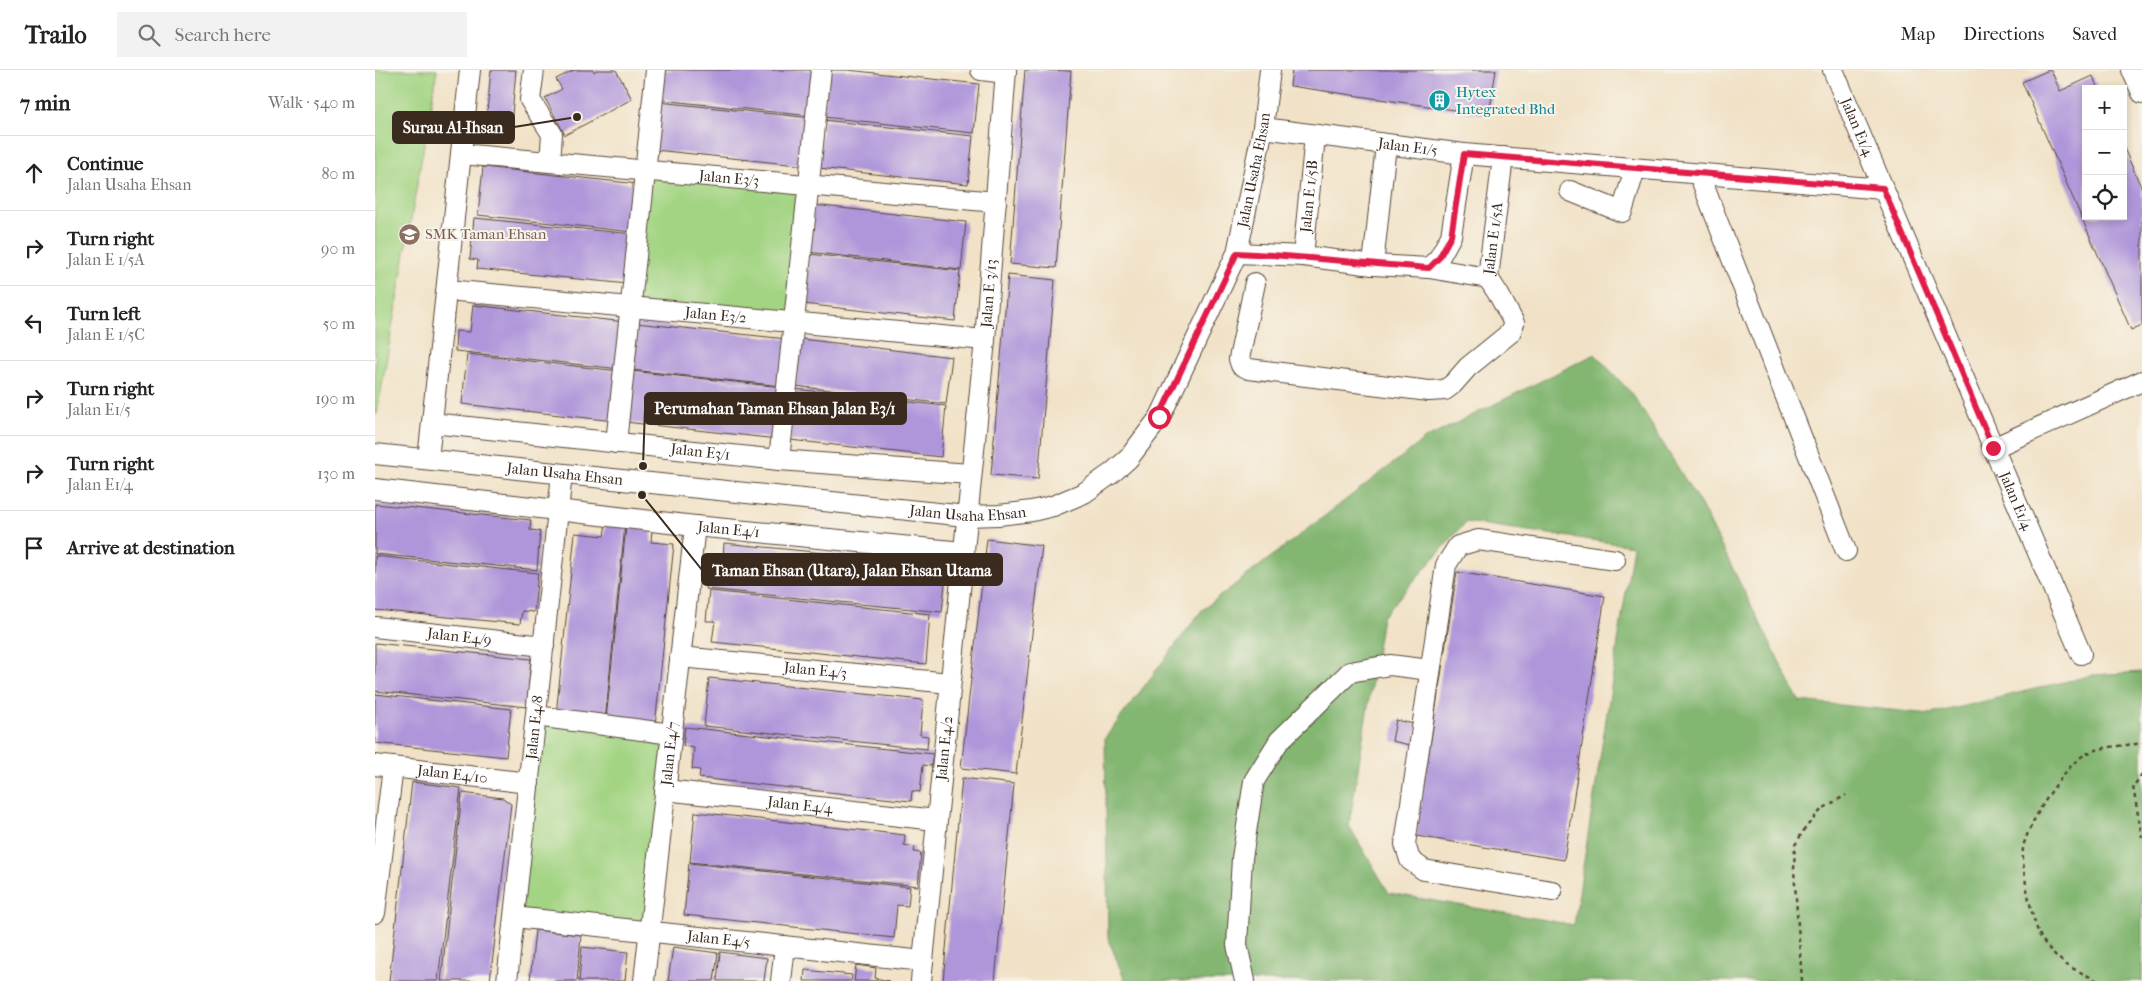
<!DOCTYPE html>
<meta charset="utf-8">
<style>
:root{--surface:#fff;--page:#f2f2f2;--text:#222;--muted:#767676;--line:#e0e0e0}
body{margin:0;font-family:"IM FELL French Canon",serif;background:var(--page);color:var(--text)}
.controls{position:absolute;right:15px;top:15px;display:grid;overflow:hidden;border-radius:0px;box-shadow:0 2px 8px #0003}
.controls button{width:45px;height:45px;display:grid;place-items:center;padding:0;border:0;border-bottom:1px solid var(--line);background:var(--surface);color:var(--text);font:25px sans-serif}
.stop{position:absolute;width:15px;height:15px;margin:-11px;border:4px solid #e11d48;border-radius:50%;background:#fff}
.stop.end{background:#e11d48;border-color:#fff;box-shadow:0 1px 5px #0008}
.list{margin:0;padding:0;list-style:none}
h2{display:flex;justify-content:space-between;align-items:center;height:65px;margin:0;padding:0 20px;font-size:21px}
h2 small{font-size:16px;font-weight:400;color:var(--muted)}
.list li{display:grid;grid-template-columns:32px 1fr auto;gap:15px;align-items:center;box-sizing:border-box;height:75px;padding:0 20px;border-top:1px solid var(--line)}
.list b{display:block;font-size:19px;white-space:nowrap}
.list p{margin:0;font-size:16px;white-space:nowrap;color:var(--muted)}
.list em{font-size:16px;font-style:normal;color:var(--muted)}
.icon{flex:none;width:28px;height:28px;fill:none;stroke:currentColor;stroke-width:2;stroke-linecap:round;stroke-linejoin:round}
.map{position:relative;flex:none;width:1767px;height:911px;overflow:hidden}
header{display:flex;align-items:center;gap:30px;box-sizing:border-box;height:70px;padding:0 25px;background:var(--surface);border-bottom:1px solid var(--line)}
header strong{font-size:24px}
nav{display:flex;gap:28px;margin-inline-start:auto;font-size:18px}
.search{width:350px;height:45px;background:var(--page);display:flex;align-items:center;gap:12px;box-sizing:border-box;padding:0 18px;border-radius:0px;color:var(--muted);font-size:19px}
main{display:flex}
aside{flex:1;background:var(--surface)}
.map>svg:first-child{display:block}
</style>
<header>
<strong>Trailo</strong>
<div class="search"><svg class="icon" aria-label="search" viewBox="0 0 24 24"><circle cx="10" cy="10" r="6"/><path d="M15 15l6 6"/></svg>Search here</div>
<nav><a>Map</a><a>Directions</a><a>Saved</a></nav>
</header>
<main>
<aside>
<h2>7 min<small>Walk · 540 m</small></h2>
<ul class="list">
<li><svg class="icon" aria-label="ahead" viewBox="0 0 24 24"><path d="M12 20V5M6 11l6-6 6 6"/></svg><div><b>Continue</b><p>Jalan Usaha Ehsan</p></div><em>80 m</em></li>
<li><svg class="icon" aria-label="right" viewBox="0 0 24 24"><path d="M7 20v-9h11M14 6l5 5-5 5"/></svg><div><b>Turn right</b><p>Jalan E 1/5A</p></div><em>90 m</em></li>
<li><svg class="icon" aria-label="left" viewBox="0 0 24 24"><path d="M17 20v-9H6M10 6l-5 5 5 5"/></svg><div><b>Turn left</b><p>Jalan E 1/5C</p></div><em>50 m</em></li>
<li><svg class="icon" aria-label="right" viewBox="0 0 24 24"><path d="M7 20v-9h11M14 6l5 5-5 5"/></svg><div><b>Turn right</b><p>Jalan E1/5</p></div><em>190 m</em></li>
<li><svg class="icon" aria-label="right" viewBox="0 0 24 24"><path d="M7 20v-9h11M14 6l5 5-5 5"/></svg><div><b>Turn right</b><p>Jalan E1/4</p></div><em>130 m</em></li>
<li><svg class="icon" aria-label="arrive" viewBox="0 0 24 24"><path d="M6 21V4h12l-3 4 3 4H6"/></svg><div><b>Arrive at destination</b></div></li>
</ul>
</aside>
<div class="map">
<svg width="1767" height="911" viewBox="0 0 1767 911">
<rect width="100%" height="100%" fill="#f7f3e8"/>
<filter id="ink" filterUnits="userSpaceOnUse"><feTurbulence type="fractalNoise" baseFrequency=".02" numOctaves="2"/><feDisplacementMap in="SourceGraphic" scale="10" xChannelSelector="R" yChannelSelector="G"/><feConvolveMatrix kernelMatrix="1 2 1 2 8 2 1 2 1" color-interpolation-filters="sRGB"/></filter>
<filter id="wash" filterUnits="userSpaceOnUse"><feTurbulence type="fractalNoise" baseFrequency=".0096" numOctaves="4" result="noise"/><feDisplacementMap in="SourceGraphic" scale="20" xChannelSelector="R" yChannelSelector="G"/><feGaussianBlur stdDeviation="1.12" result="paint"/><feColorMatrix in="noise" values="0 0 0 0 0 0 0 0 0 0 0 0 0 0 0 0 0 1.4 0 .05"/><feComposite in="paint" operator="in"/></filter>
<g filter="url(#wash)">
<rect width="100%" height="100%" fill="#f1e2c7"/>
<!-- green -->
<g fill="#a3d483" stroke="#6f7f50">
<path d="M0 0H62L2 344H0Z"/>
<path d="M270 100 433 115 418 253 255 237Z"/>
<path d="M161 646 297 664 274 861 139 847Z"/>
</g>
<!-- forest -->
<path fill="#82b671" stroke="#5e7048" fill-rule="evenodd" d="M1220 284 1258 325 1326 435 1424 631 1556 644 1718 605 1767 602V911H750L733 868 730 668 827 540 1050 369ZM1091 452 1258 476 1199 855 1014 823 974 756 1007 547Z"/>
<g id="blocks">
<!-- building -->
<g fill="#af96da">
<path d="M116 0H141L135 67 110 64Z"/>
<path d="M199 0H218L219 2 222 0H241L257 29 190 65 170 28 187 19 181 9Z"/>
<path d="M289 0H441L436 46 286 30Z"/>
<path d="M453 0H472L604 14 599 63 448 47Z"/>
<path d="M650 0 696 1 681 198 635 194Z"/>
<path d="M917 0H1121L1114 45 915 16Z"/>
<path d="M1674 0H1676L1685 21 1718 6 1723 19H1711V146H1748V76L1767 119V255L1756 260 1647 12Z"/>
<path d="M284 32 437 48 432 96 280 80Z"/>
<path d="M448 50 598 66 593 114 443 98Z"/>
<path d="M108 97 263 114 258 162 103 145Z"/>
<path d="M439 135 591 152 586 200 433 182Z"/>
<path d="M99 148 258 164 253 214 102 199 103 190 95 189Z"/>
<path d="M434 184 585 201 580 251 428 234Z"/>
<path d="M633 205 680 210 663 409 616 405Z"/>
<path d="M98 235 250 252 245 299 80 281 81 261 95 262Z"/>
<path d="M261 253 412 269 407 316 256 300Z"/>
<path d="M426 269 577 287 571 334 420 316Z"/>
<path d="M92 284 244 301 239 351 87 334Z"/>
<path d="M256 301 407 317 402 369 250 352Z"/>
<path d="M420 319 571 336 566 387 415 370Z"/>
<path d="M0 434 156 450 155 460 165 461 162 500 0 484Z"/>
<path d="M231 453 250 456 230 651 181 645 200 463 229 466Z"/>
<path d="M251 456 277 459 276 472 299 474 280 656 231 650Z"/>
<path d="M612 469 667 476 641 704 586 698Z"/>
<path d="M349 473 560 494 559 503 571 505 567 542 331 519 334 489 348 490Z"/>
<path d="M0 486 163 503 159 542 147 541 145 554 0 540Z"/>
<path d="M1082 502 1230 526 1189 790 1041 766Z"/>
<path d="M334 521 555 544 551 594 337 572 340 551H331Z"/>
<path d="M0 573 156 589 152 637 0 621Z"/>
<path d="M334 608 548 630 545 665 553 666 552 679 329 656Z"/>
<path d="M0 624 136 639 131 687 0 673Z"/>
<path d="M1021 650 1043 655 1039 676 1017 671Z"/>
<path d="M310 657 558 684 556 696 548 695 545 722 537 721 536 731 324 708 325 700 317 699 319 678 308 676Z"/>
<path d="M587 708 639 714 620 911H568Z"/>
<path d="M37 712 86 718 63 911H14Z"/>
<path d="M87 723 128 728 136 734 115 911H66Z"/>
<path d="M320 742 530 765 529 775 540 777 539 782 546 783 543 816 315 792Z"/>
<path d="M314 793 535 817 533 836 522 835 519 868 309 845Z"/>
<path d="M160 860 206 865 202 911H155Z"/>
<path d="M207 877 253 882 250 911H204Z"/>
<path d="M298 877 343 883 339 911H293Z"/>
<path d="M345 882 392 888 389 911H342Z"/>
<path d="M481 895 501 898 500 908 514 911H479Z"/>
<path d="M430 900 477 905 476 911H429Z"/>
</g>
</g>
</g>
<g filter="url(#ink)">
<use href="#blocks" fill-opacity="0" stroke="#564637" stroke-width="1"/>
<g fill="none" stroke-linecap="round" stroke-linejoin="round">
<defs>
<g id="minor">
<path d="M159 0 155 30 177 64 175 92"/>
<path d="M606 0 631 3"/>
<path id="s1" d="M1458 0 1706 584"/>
<path d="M1757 0 1767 23"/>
<path id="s2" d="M888 58 1089 84 1508 119"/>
<path id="s3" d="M86 84 621 132"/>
<path d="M1324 104 1471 481"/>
<path d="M1195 121 1247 142 1260 99"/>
<path d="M862 183 928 186 998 195 1054 198 1113 208"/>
<path id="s4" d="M928 186 940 66"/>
<path d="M998 195 1011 75"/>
<path d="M1054 198 1064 188 1076 166 1089 84"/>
<path id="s5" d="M1113 208 1128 87"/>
<path d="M880 213 864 289 866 295 874 299 1054 321 1070 320 1078 314 1093 297 1135 263 1139 253 1124 225 1113 208"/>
<path id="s6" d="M72 220 610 270"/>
<path id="s7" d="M57 353 404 390 595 404"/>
<path d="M241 373 281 0"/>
<path d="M1618 378 1767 311"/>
<path id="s8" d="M0 384 591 446 624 445 657 441 678 436 709 423 737 403 753 389 785 347 862 183 888 58 895 0"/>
<path d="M53 389 95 0"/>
<path d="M404 390 446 0"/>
<path id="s9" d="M0 419 320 456 588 482"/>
<path id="s10" d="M0 557 169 576"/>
<path id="s11" d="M305 587 575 613"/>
<path d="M161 646 297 664"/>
<path id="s12" d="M0 695 154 713"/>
<path id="s13" d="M290 720 561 750"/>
<path d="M1177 821 1049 800 1035 790 1030 774 1071 495 1083 476 1103 470 1240 490"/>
<path d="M0 843 18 697"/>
<path id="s14" d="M139 847 548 891"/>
<path id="s15" d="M132 911 187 404"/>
<path id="s16" d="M269 911 320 456"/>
<path d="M406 911 410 876"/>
<path id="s17" d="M546 911 610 270 631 0"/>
<path d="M870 911 862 875 867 788 879 711 904 671 975 602 1015 595 1055 600"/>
</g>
</defs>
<!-- minor casing -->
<use href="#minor" stroke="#564637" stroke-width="22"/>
<!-- path -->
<g stroke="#564637" stroke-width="2.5" stroke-dasharray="4 4" stroke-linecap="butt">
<path d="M1767 704 1758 717 1767 767"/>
<path d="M1427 911 1419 800 1420 775 1431 757 1447 739 1471 725"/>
<path d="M1722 911C1713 905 1704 902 1695 897 1685 891 1675 880 1668 871 1657 856 1646 795 1648 778 1652 755 1690 694 1711 684 1727 676 1749 676 1767 673"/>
</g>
<!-- minor -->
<use href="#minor" stroke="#fff" stroke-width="20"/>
</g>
</g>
<g fill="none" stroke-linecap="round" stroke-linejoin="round" filter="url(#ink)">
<!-- route -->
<path stroke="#e11d48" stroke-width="6" d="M784 347 862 183C926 186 990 194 1054 198L1064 188 1076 166 1089 84 1508 118 1618 378"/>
</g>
<!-- icons -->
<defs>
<symbol id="building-disc" viewBox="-11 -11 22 22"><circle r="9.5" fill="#0f9aa8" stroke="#f7f3e8"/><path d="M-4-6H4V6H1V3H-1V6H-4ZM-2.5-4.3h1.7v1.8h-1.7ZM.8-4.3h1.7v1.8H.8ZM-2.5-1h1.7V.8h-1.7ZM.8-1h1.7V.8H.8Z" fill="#fff"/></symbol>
<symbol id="school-disc" viewBox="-11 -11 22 22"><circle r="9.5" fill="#8d6e63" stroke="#f7f3e8"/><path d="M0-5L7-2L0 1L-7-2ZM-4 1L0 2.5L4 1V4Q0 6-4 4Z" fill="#fff"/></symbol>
</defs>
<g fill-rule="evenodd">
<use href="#building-disc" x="1052" y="18" width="25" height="25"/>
<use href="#school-disc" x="22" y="152" width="25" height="25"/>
</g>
<g text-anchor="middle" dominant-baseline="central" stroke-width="4" stroke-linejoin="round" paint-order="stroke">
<!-- culture labels -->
<g font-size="15" fill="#0d838f" stroke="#f7f3e8" text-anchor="start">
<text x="1081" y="22">Hytex<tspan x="1081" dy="17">Integrated Bhd</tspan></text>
</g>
<!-- street labels -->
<g font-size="15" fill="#3b2a1e" stroke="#f7f3e8">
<text stroke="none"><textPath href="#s1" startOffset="62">Jalan E1/4</textPath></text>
<text stroke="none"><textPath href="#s2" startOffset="146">Jalan E1/5</textPath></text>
<text stroke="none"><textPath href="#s8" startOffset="1090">Jalan Usaha Ehsan</textPath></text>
<text stroke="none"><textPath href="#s3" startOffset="269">Jalan E3/3</textPath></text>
<text stroke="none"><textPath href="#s4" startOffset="60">Jalan E 1/5B</textPath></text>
<text stroke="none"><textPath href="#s5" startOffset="40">Jalan E 1/5A</textPath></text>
<text stroke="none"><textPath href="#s17" startOffset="691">Jalan E 3/13</textPath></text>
<text stroke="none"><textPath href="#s6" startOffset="270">Jalan E3/2</textPath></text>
<text stroke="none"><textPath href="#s7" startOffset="270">Jalan E3/1</textPath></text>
<text stroke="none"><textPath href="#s8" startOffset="191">Jalan Usaha Ehsan</textPath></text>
<text stroke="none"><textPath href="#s1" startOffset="468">Jalan E1/4</textPath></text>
<text stroke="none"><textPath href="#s8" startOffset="596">Jalan Usaha Ehsan</textPath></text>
<text stroke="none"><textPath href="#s9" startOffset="356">Jalan E4/1</textPath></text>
<text stroke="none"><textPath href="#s10" startOffset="85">Jalan E4/9</textPath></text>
<text stroke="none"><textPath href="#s11" startOffset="136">Jalan E4/3</textPath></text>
<text stroke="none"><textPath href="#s15" startOffset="255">Jalan E4/8</textPath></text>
<text stroke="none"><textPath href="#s17" startOffset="234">Jalan E4/2</textPath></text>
<text stroke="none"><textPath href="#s16" startOffset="229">Jalan E4/7</textPath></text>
<text stroke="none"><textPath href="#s12" startOffset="78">Jalan E4/10</textPath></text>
<text stroke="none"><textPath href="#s13" startOffset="136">Jalan E4/4</textPath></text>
<text stroke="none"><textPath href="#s14" startOffset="206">Jalan E4/5</textPath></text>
</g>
<!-- education labels -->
<g font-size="15" fill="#785e54" stroke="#f7f3e8" text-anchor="start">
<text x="50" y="164">SMK Taman Ehsan</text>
</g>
</g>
<!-- callouts -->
<path fill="none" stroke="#3b2a1e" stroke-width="2" d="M202 47L139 57M268 396L270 338M267 425L327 500"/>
<g fill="#3b2a1e" stroke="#f7f3e8" stroke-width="2">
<circle cx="202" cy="47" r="5"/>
<circle cx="268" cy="396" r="5"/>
<circle cx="267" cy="425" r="5"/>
</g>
<g fill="#3b2a1e" stroke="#3b2a1e" stroke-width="2">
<rect x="18" y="42" width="121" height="31" rx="5"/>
<rect x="270" y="323" width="261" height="31" rx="5"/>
<rect x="327" y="484" width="300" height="31" rx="5"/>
</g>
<g font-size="16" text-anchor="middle" font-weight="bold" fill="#fff">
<text x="78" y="63">Surau Al-Ihsan</text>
<text x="400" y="344">Perumahan Taman Ehsan Jalan E3/1</text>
<text x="477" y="506">Taman Ehsan (Utara), Jalan Ehsan Utama</text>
</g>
</svg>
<div class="controls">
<button>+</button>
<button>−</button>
<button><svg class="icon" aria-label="locate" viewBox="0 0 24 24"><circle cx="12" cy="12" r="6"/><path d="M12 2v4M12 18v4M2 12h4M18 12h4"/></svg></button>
</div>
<div class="stop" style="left:784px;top:347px"></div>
<div class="stop end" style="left:1618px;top:378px"></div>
</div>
</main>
